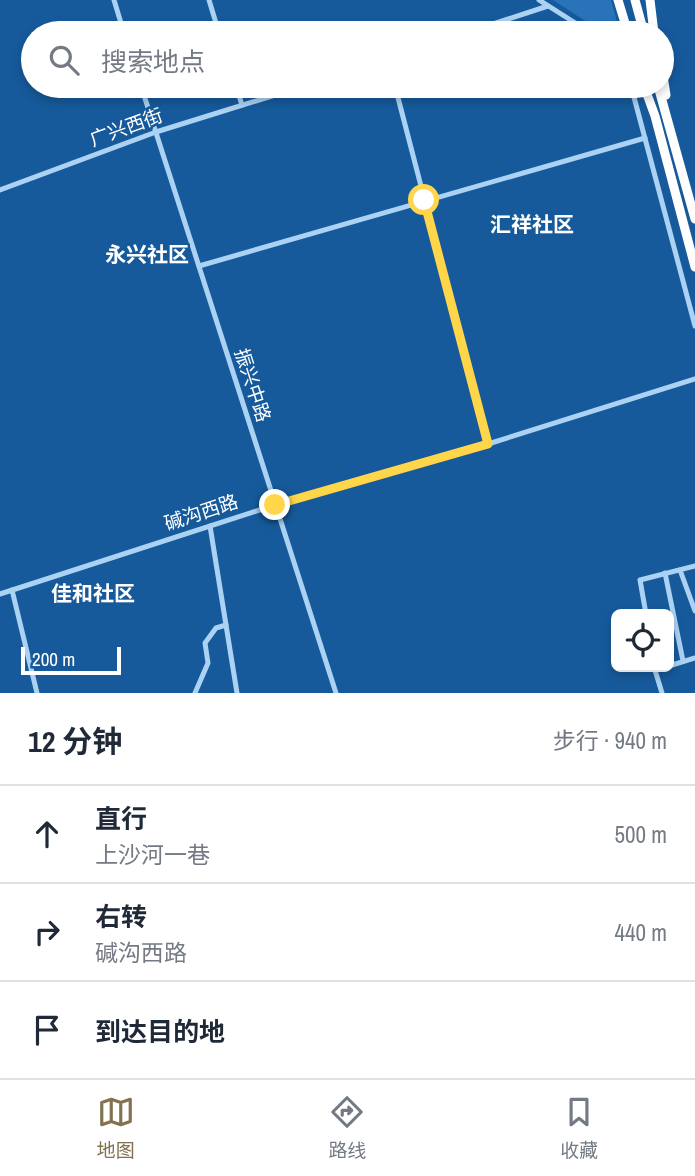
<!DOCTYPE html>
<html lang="zh">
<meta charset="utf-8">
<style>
:root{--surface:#fff;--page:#f6f6f7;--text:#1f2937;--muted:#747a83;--line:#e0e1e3;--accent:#84714f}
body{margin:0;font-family:"Archivo Narrow","Noto Sans SC",sans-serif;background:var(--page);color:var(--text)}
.controls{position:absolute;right:21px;bottom:21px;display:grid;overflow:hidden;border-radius:10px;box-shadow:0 4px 10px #0003}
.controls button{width:63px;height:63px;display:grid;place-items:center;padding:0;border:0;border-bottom:2px solid var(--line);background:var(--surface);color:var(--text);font:35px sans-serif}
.scale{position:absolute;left:21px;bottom:18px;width:100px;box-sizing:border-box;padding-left:7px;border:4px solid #fff;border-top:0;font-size:19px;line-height:24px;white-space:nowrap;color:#fff;-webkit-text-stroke:5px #165a9b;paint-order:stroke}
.stop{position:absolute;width:21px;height:21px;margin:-16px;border:5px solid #ffd54a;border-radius:50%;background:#fff}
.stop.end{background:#ffd54a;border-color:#fff;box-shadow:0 2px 7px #0008}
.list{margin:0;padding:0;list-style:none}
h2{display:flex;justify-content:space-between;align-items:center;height:91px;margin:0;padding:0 28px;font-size:30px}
h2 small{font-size:23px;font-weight:400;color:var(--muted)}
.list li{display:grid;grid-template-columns:46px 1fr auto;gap:21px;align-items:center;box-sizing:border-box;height:98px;padding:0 28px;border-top:2px solid var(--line)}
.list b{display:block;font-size:26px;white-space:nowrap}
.list p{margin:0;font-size:23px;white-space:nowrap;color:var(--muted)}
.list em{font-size:23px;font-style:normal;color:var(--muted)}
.icon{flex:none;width:38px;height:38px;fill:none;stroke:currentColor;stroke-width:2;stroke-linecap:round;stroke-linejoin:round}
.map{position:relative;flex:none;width:695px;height:693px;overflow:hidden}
.search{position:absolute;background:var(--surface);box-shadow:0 4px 10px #0003;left:21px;right:21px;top:21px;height:77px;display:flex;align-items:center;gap:18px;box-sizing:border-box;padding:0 24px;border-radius:38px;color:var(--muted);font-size:26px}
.sheet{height:385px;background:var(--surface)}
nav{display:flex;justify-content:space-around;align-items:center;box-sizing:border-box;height:98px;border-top:2px solid var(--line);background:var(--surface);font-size:19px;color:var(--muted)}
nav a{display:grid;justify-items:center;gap:4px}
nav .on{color:var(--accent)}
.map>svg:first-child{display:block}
</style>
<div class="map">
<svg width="695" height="693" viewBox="0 0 695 693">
<rect width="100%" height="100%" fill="#165a9b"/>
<!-- green -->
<path fill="#2974b9" d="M553 0H611L620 33H604Z"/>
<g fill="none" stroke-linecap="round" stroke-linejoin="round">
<!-- minor -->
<g stroke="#abd1f3" stroke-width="5">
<path d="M114 0 124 33"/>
<path d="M209 0 219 33"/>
<path d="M539 0 591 33"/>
<path d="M465 33 548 6"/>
<path d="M141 86 336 693"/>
<path d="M236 86 242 105"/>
<path d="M395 86 488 444"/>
<path d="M631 86 695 326"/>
<path d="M0 190 156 132 304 86"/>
<path d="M199 266 645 138"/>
<path d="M210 526 237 693"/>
<path d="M680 570 695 611"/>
<path d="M665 573 683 661"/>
<path d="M12 590 37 693"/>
<path d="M0 594 275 505 488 444 695 379"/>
<path d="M646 614 640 580 695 566"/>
<path d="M669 666 695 658"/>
<path d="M654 667 662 693"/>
<path d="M195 693 208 663 205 643 216 628 226 625"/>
</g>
<!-- highway -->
<g stroke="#fff" stroke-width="9">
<path d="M618 0 628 33"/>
<path d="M635 0 644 33"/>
<path d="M650 0 654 33"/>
<path d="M662 70 666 95"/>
<path d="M644 86 655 116 695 267"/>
<path d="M658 86 695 219"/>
</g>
</g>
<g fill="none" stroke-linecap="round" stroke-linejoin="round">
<!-- route -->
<path stroke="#ffd54a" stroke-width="9" d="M275 505 488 444 424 200"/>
</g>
<g text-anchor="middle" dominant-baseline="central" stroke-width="5" stroke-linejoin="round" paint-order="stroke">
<!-- street labels -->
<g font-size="19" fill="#fff" stroke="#165a9b">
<text transform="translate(126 127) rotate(-20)">广兴西街</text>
<text transform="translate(253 385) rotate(72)">振兴中路</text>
<text transform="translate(201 512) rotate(-18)">碱沟西路</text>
</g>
<!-- neighbourhood labels -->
<g font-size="21" font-weight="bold" fill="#fff" stroke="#165a9b">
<text x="532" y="224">汇祥社区</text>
<text x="147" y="254">永兴社区</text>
<text x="93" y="593">佳和社区</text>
</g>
</g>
</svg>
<div class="controls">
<button><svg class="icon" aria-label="locate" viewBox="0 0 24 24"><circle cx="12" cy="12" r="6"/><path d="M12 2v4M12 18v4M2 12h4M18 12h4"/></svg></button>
</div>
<div class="scale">200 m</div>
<div class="stop" style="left:424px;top:200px"></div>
<div class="stop end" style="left:275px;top:505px"></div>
<div class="search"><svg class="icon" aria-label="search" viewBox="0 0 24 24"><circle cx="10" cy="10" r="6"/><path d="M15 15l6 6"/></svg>搜索地点</div>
</div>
<section class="sheet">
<h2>12 分钟<small>步行 · 940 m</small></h2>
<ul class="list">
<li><svg class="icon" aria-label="ahead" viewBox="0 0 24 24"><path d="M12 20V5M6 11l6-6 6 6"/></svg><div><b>直行</b><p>上沙河一巷</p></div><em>500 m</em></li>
<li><svg class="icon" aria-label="right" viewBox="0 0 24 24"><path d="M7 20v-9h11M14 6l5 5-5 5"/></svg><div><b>右转</b><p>碱沟西路</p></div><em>440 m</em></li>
<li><svg class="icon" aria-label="arrive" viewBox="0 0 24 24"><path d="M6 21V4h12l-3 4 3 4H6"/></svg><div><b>到达目的地</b></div></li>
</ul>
</section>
<nav>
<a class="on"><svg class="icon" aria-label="map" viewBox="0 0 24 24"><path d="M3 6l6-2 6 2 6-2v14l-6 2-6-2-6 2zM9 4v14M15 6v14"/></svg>地图</a>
<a><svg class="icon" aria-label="directions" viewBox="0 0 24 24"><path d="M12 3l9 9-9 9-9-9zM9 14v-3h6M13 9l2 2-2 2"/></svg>路线</a>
<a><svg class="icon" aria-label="saved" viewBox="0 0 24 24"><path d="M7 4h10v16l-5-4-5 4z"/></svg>收藏</a>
</nav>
